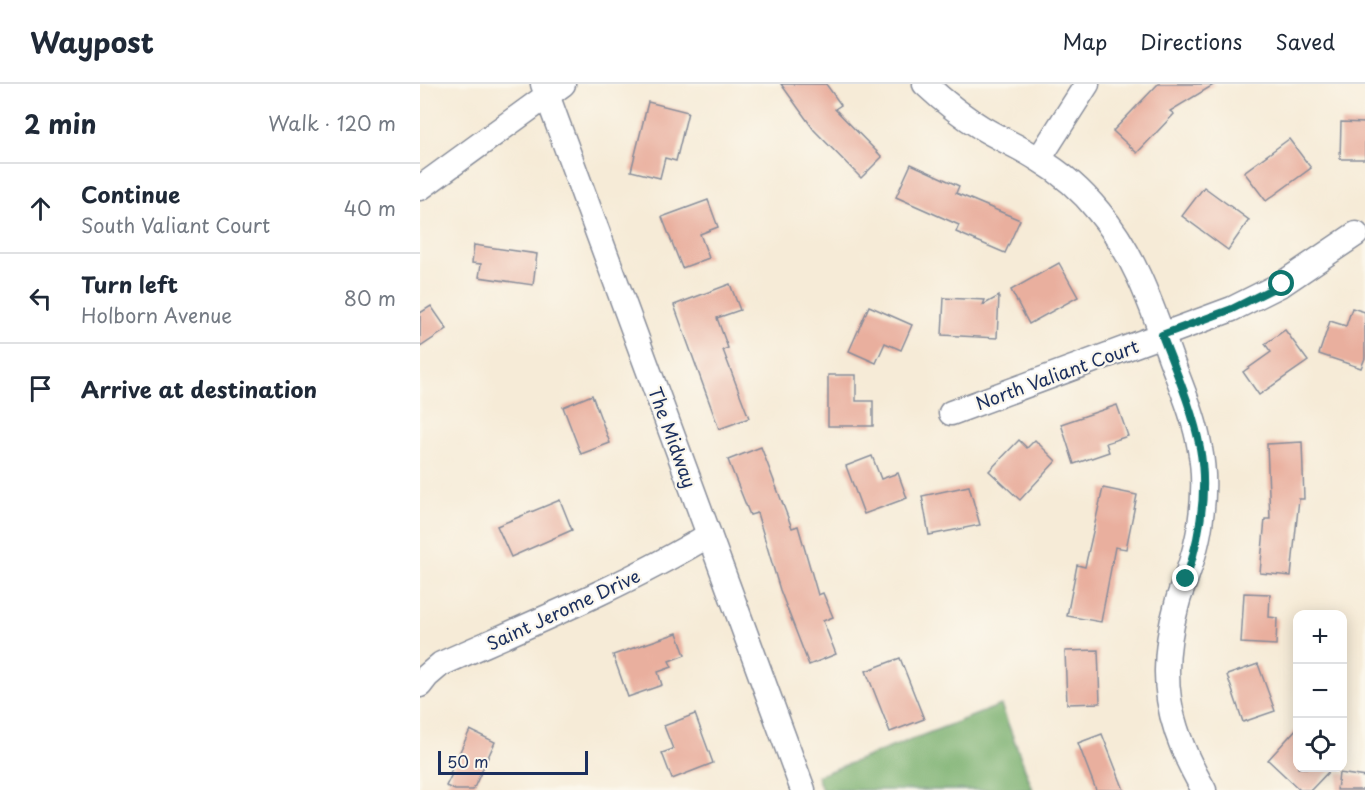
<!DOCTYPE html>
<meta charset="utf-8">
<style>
:root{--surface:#fff;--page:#f6f6f7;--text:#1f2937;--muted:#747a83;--line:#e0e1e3}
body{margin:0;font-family:"Playpen Sans",sans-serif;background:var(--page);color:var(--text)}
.controls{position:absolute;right:18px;bottom:18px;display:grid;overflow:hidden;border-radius:12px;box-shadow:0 3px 15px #0003}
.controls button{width:54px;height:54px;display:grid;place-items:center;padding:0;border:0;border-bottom:2px solid var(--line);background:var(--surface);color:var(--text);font:30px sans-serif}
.scale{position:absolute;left:18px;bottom:15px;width:150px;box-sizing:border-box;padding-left:6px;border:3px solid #1b2f5e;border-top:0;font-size:16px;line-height:21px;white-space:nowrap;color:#1b2f5e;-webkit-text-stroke:4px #fbf7ec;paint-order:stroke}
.stop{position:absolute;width:18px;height:18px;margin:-14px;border:4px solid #0f766e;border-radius:50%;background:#fff}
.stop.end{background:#0f766e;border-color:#fff;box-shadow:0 2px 6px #0008}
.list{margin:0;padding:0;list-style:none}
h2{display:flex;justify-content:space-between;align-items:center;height:78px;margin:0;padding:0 24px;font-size:26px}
h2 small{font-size:20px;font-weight:400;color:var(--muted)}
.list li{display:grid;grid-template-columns:39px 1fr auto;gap:18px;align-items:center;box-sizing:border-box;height:90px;padding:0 24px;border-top:2px solid var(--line)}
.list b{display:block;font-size:22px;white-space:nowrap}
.list p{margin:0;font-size:20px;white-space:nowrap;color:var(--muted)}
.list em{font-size:20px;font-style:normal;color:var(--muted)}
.icon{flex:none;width:33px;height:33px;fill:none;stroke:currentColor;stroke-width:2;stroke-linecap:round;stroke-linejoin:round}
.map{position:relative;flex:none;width:945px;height:706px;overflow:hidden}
header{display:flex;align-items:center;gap:36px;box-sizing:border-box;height:84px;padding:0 30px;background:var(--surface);border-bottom:2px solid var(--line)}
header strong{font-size:28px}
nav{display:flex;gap:33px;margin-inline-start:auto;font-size:21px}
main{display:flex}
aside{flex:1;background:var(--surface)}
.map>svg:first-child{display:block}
</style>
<header>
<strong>Waypost</strong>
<nav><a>Map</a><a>Directions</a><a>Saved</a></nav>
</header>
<main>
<aside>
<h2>2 min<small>Walk · 120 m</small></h2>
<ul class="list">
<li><svg class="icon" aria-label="ahead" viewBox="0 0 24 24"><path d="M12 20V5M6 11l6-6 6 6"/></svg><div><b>Continue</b><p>South Valiant Court</p></div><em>40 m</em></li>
<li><svg class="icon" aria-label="left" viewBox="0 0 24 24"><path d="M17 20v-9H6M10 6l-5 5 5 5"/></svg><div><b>Turn left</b><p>Holborn Avenue</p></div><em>80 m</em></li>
<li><svg class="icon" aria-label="arrive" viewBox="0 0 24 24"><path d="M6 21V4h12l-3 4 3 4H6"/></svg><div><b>Arrive at destination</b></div></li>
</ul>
</aside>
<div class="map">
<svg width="945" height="706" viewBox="0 0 945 706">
<rect width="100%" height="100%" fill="#fbf7ec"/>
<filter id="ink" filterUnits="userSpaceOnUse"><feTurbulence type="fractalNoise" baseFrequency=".0167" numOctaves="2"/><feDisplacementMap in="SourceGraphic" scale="12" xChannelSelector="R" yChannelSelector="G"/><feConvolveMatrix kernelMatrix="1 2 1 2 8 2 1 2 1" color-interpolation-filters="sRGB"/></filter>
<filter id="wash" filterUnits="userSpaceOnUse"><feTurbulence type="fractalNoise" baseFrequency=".008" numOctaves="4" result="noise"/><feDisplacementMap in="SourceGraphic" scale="24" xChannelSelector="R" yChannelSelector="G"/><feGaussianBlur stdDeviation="1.35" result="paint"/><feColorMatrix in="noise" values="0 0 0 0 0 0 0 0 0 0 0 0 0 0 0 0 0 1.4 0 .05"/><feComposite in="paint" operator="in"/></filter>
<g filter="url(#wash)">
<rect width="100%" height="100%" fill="#f6ebd7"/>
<!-- forest -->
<path fill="#77ae6c" stroke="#496e65" stroke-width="1.5" d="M581 621 613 706H402L397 692Z"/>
<g id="blocks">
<!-- building -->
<g fill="#e9af9e">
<path d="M361 0H406L421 21 415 25 462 73 441 94 394 46Z"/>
<path d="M738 0H795L750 27 754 30 717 69 693 47Z"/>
<path d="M228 18 268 28 256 77 245 74 240 94 211 87Z"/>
<path d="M921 38 945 39V75H920Z"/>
<path d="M869 55 891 84 846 117 824 88Z"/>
<path d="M491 80 539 102 536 109 600 136 585 169 536 148 539 141 476 113Z"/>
<path d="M784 103 829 136 808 166 762 132Z"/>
<path d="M288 116 298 143 280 150 289 174 262 184 242 133Z"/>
<path d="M54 161 117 170 113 201 59 193 61 180 52 179Z"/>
<path d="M639 179 658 213 609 240 591 206Z"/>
<path d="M310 200 320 226 297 234 308 264 303 266 329 334 299 345 254 221Z"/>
<path d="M579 212 577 254 522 251 524 214 565 216 563 221Z"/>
<path d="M11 222 27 245 0 263V229Z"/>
<path d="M449 222 492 241 481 266 465 259 456 279 429 267Z"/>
<path d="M932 224 945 228V274L941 284 899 270 910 237 926 242Z"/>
<path d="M865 246 888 277 839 311 823 288 851 268 845 260Z"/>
<path d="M408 291H436V317H453V342H408Z"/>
<path d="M172 311 190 359 161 370 143 323Z"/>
<path d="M697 321 708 352 686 359 689 368 654 380 641 340Z"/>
<path d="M599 356 607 364 615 356 636 377 600 416 569 387Z"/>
<path d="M882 358 884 415H879L871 492 840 489 845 435H850L847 360Z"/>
<path d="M341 363 372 444 378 442 398 511 403 509 413 533 403 537 416 570 389 581 360 506 337 429 330 431 308 376Z"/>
<path d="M452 372 461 395 478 389 487 414 444 430 426 382Z"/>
<path d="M549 402 560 441 509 451 502 412Z"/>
<path d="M683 404 717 411 706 465 695 463 681 538 647 532 657 481 665 483Z"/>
<path d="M140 416 152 446 91 473 77 442Z"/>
<path d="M824 509 850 510 849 533 857 534 856 561 821 559Z"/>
<path d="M257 549 265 571 249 577 252 583 238 588 242 601 208 613 193 571Z"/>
<path d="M678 566 680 619 647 620 645 567Z"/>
<path d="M480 574 504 635 470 648 446 587Z"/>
<path d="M838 580 855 627 823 638 807 591Z"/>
<path d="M275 630 293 679 252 695 242 669 253 665 244 642Z"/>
<path d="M878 643V684H912L891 706H880L848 676Z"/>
<path d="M50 646 75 658 53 706H35L26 702 32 690 30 689Z"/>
<path d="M682 650 704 706H676L658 659Z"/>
<path d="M919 689 945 693V706H917Z"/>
</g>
</g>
</g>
<g filter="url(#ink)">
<use href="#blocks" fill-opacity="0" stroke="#888d9a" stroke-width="1.5"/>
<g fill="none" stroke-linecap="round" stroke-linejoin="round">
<defs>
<g id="street">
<path d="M123 0 383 706"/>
<path d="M505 0C522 16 542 32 562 44 580 55 600 63 618 75 640 88 663 108 679 128 716 172 733 226 752 278 763 307 775 335 780 365 784 386 784 411 781 433 779 454 773 474 766 494 763 503 759 511 757 520 737 591 747 643 784 706"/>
<path d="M619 75 667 0"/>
<path d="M0 104 143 0"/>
<path d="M531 329 812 225 862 200 936 150"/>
<path d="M0 601 7 592 21 580C111 540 204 502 289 451"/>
</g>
</defs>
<!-- street casing -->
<use href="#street" stroke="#888d9a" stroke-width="27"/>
<!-- street -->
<use href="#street" stroke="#fff" stroke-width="24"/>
</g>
</g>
<g fill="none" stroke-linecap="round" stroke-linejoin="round" filter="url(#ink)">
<!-- route -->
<path stroke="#0f766e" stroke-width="8" d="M766 495C780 453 788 408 780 364 773 326 756 288 742 251L812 225 862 200"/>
</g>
<g text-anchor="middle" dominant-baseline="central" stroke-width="4.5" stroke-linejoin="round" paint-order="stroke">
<!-- street labels -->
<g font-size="18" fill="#1b2f5e" stroke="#fbf7ec">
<text transform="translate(637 290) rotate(-20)">North Valiant Court</text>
<text transform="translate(253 353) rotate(70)">The Midway</text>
<text transform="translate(143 525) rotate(-25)">Saint Jerome Drive</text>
</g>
</g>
</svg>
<div class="controls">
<button>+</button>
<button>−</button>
<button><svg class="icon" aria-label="locate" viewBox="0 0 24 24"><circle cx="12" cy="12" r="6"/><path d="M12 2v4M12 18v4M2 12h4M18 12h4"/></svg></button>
</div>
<div class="scale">50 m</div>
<div class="stop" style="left:862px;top:200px"></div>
<div class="stop end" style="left:766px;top:495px"></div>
</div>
</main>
